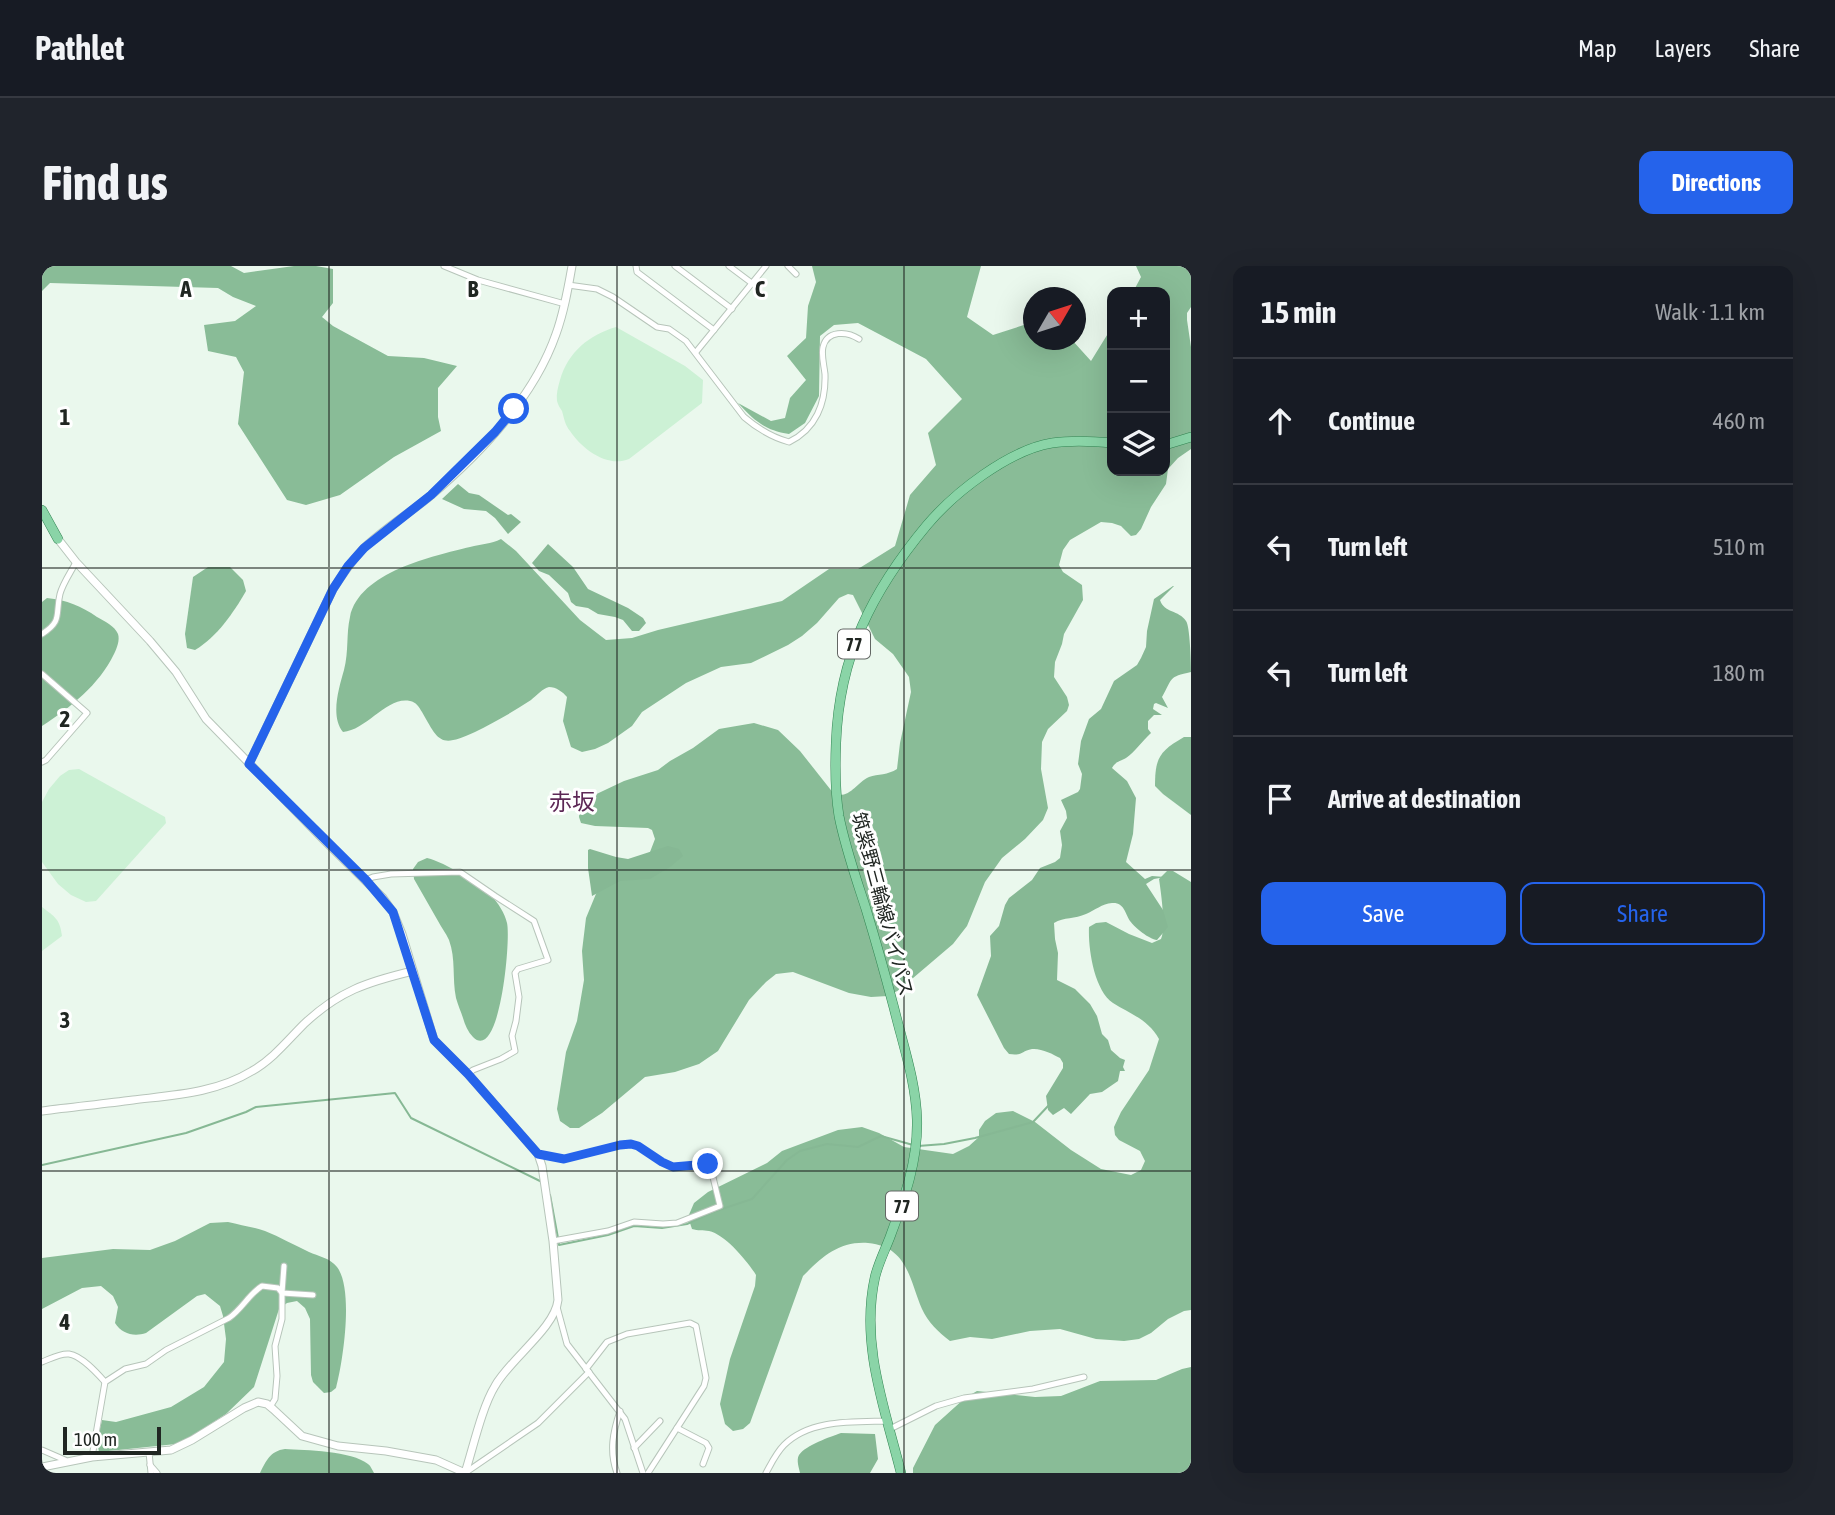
<!DOCTYPE html>
<meta charset="utf-8">
<style>
:root{--surface:#171b24;--page:#20242c;--text:#f1f3f6;--muted:#9ea1a6;--line:#363941;--accent:#2563eb}
body{margin:0;font-family:"Asap Condensed","Noto Sans JP",sans-serif;background:var(--page);color:var(--text)}
.controls{position:absolute;right:21px;top:21px;display:grid;overflow:hidden;border-radius:14px;box-shadow:0 7px 28px #0002}
.controls button{width:63px;height:63px;display:grid;place-items:center;padding:0;border:0;border-bottom:2px solid var(--line);background:var(--surface);color:var(--text);font:35px sans-serif}
.compass{position:absolute;left:981px;top:21px;width:63px;height:63px;border-radius:50%;background:var(--surface);box-shadow:0 7px 28px #0002;rotate:51deg}
.scale{position:absolute;left:21px;bottom:18px;width:98px;box-sizing:border-box;padding-left:7px;border:4px solid #202622;border-top:0;font-size:19px;line-height:24px;white-space:nowrap;color:#202622;-webkit-text-stroke:5px #fff;paint-order:stroke}
.stop{position:absolute;width:21px;height:21px;margin:-16px;border:5px solid #2563eb;border-radius:50%;background:#fff}
.stop.end{background:#2563eb;border-color:#fff;box-shadow:0 2px 7px #0008}
.list{margin:0;padding:0;list-style:none}
h2{display:flex;justify-content:space-between;align-items:center;height:91px;margin:0;padding:0 28px;font-size:30px}
h2 small{font-size:23px;font-weight:400;color:var(--muted)}
.list li{display:grid;grid-template-columns:46px 1fr auto;gap:21px;align-items:center;box-sizing:border-box;height:126px;padding:0 28px;border-top:2px solid var(--line)}
.list b{display:block;font-size:26px;white-space:nowrap}
.list em{font-size:23px;font-style:normal;color:var(--muted)}
.actions{display:flex;gap:14px;padding:21px 28px}
.actions a{flex:1;padding:16px 0;border:2px solid var(--accent);border-radius:14px;text-align:center;font-size:24px;color:var(--accent)}
.actions .main{background:var(--accent);color:#fff}
.icon{flex:none;width:38px;height:38px;fill:none;stroke:currentColor;stroke-width:2;stroke-linecap:round;stroke-linejoin:round}
.map{position:relative;flex:none;width:1149px;height:1207px;overflow:hidden;border-radius:14px}
header{display:flex;align-items:center;gap:42px;box-sizing:border-box;height:98px;padding:0 35px;background:var(--surface);border-bottom:2px solid var(--line)}
header strong{font-size:33px}
nav{display:flex;gap:38px;margin-inline-start:auto;font-size:24px}
.intro{display:flex;align-items:center;justify-content:space-between;box-sizing:border-box;height:168px;padding:0 42px}
h1{margin:0;font-size:49px}
.button{padding:18px 32px;border-radius:14px;background:var(--accent);color:#fff;font-size:24px;font-weight:700}
main{display:flex;gap:42px;padding:0 42px}
aside{flex:1;background:var(--surface);border-radius:14px;box-shadow:0 7px 28px #0002}
.map>svg:first-child{display:block}
</style>
<header>
<strong>Pathlet</strong>
<nav><a>Map</a><a>Layers</a><a>Share</a></nav>
</header>
<div class="intro"><h1>Find us</h1><a class="button">Directions</a></div>
<main>
<div class="map">
<svg width="1149" height="1207" viewBox="0 0 1149 1207">
<rect width="100%" height="100%" fill="#eaf8ed"/>
<!-- green -->
<g fill="#ccf1d5">
<path d="M574 61 643 100 661 114 660 137 587 193C565 202 540 183 528 165 523 159 522 152 520 145 518 142 516 139 515 135 514 128 516 121 518 114 526 86 547 69 574 61Z"/>
<path d="M37 503 123 551 124 557 54 635 44 636 29 629 16 618 0 596V536L7 523 18 510 27 504Z"/>
<path d="M0 641C13 651 18 653 20 670L0 685Z"/>
</g>
<!-- forest -->
<g fill="#89bc97">
<path d="M0 0H189L202 7 252 0H274L291 3V37L280 51 291 60 346 90 382 92 415 100 396 122V151L399 165 352 191 298 229 264 239 245 234 196 158 202 106 194 91 166 85 162 59 193 55 214 40 191 31 176 22 8 17 0 25Z"/>
<path d="M770 0H939L925 51 951 69 991 56 992 74H1030L1049 95 1070 61V205H1123V26H1091L1099 11 1094 0H1149V41L1145 47V54L1149 81V183L1136 192 1126 203 1124 218 1109 241 1099 263 1094 269 1089 270 1079 260 1070 257 1059 256 1028 274 1021 284 1017 299 1021 306 1040 319 1041 334 1022 368 1020 378 1013 396 1012 411 1025 431 1027 439 1025 445 1006 463 1000 476 999 503 1006 542 1001 554 983 573 960 592 943 616 925 660 911 678 857 724 846 730 829 731 807 727 751 706 734 708 724 716 707 734 676 785 657 798 633 806 603 811 560 847 537 862H528L518 855 515 843 524 786 535 755 542 714 540 685 544 652 556 623 608 586 613 573 610 564 606 562 553 560 539 557 537 551 538 540 544 533 582 515 616 504 628 495 651 482 677 463 712 457 736 464 758 485 792 528C808 533 814 517 827 511 836 508 846 509 855 503L858 477 869 426 867 411 851 388 833 373 811 329 806 328 797 332 775 357 760 370 746 379 709 397 679 401 644 417 600 446 590 460 566 477 553 483 540 486 529 481 521 455 525 431C521 426 514 421 507 421 501 422 494 430 489 434 471 446 453 456 433 466 398 482 397 476 380 446 377 441 374 436 368 435 345 430 325 464 301 466 288 450 297 422 302 404 307 385 304 368 308 351 317 306 391 290 428 281 439 278 449 278 459 273L474 285 538 354 564 374 590 372 616 364 740 335 787 303H816L853 280 868 229 894 199 886 167 920 133 884 93 816 57 792 59 778 70 777 130 763 157 747 168C722 164 713 155 696 137L729 155 743 152 748 132 764 114 745 90 764 72 766 40 774 16Z"/>
<path d="M166 301H188L201 314 204 325C192 346 175 371 153 384L145 382 143 368 151 311Z"/>
<path d="M5 332C25 334 39 340 55 351 62 355 73 360 76 368 78 374 75 382 72 388 57 419 29 441 0 460V336Z"/>
<path d="M1142 471H1149V549L1121 528 1113 520C1113 491 1118 485 1142 471Z"/>
<path d="M385 592C405 597 433 616 449 630 456 636 463 648 465 657 469 673 458 798 431 771 426 766 423 759 421 752 419 746 416 739 414 732 410 712 414 693 407 674 404 667 399 661 396 655 388 641 380 627 372 613L371 603 376 596Z"/>
<path d="M1125 605H1131L1149 616V1044L1142 1045 1126 1053 1109 1067 1097 1073 1082 1075 1054 1073 1018 1063 988 1065 950 1073 928 1071 908 1075C896 1066 886 1056 880 1043 867 1013 866 981 826 977 797 975 780 991 761 1010L708 1157 701 1163 691 1165 683 1158 678 1138 688 1093 713 1020 714 1009C706 996 683 968 667 965 661 964 656 965 650 963L646 951 652 937 666 926 725 897 740 885 796 864 820 861 837 867 862 881 911 888 927 880 937 871V864L943 855 954 847 971 845 993 856 1029 884 1059 903 1089 909 1099 904 1103 895 1098 885 1077 874 1073 869 1072 861 1079 846 1107 804 1117 773C1106 753 1088 748 1071 737 1052 724 1046 682 1047 661L1054 657 1064 656 1087 668 1110 677 1119 673C1124 662 1119 626 1117 613Z"/>
<path d="M186 956C198 959 211 961 223 965 238 971 252 979 267 986 276 990 288 992 295 1001 312 1023 301 1096 294 1122L289 1126 282 1127 271 1116 269 1109 268 1053 263 1042 255 1035 245 1037 237 1043 212 1121 184 1148 150 1170 134 1178 57 1186 55 1175 60 1154 74 1156 129 1141 162 1121 182 1096 184 1073 181 1050 178 1040 163 1028 155 1030 104 1067C92 1071 80 1068 73 1057L76 1041 71 1030 59 1020 40 1022 0 1043V992L71 983 108 984 133 975 168 957Z"/>
<path d="M1149 1101V1207H871V1202L893 1159 923 1132 935 1125 993 1131 1019 1130 1058 1115 1114 1114 1140 1103Z"/>
<path d="M243 1183C263 1184 310 1185 326 1198 329 1200 330 1204 332 1207H218C224 1195 228 1185 243 1183Z"/>
</g>
<!-- water -->
<g fill="#86b894">
<path d="M416 218 427 227 437 229 466 249 469 248 479 256 466 268 453 252 444 245 422 243 400 233Z"/>
<path d="M506 278 531 301 546 323 586 342 601 352 604 357 597 365H590L581 354 573 351 556 348 546 342 534 340 529 336 526 327 507 309 497 305 490 297Z"/>
<path d="M1131 320H1132L1118 334C1122 347 1137 344 1144 355 1148 360 1149 397 1149 406 1126 411 1131 412 1120 431L1126 442 1114 437 1112 438 1111 443 1120 449H1112L1106 455V463L1109 467C1101 474 1092 487 1084 492 1077 496 1074 495 1070 502L1085 515 1094 532 1091 568 1084 596 1103 613 1110 610 1123 611 1112 613 1104 618 1121 644 1126 661 1115 674C1107 673 1093 662 1088 655 1083 647 1082 636 1070 637 1060 638 1053 644 1044 648 1033 653 1022 651 1012 657L1013 673 1016 687 1015 714 1033 723 1048 738 1055 750 1060 768 1066 774 1069 784 1078 792 1083 794 1081 801 1083 805H1078L1076 815 1060 826 1048 828 1029 848 1022 842 1011 849 1006 844 1004 830 1021 802V797L1018 792C1011 788 999 782 990 783 979 785 981 790 967 788L962 782 935 729 949 690 948 670 957 660 963 639 967 632 990 614 998 602 1013 596 1018 592 1020 579 1018 565 1025 552 1024 545 1019 534 1036 526 1038 523 1040 508 1036 498 1039 475 1047 453 1059 443 1072 415 1095 399 1099 392 1104 381 1105 365 1112 333Z"/>
<path d="M626 580 637 583 641 590 628 601 608 613 578 615 550 630 546 602V584L548 583 574 591 586 593Z"/>
<path d="M799 1167 833 1168 836 1193 828 1207H758C757 1202 754 1194 757 1189 764 1179 788 1171 799 1167Z"/>
</g>
<g fill="none" stroke-linecap="round" stroke-linejoin="round">
<!-- stream -->
<g stroke="#86b894" stroke-width="2">
<path d="M876 880 902 878 933 872 991 856 1007 839"/>
<path d="M0 899 144 867 204 846 214 841 353 827 369 852 500 916"/>
<path d="M508 929 516 972"/>
<path d="M517 977V979L566 969 592 960 620 962 645 958 671 946 710 933 745 894 758 885 785 878 816 881 839 870 871 879"/>
</g>
<defs>
<g id="minor">
<path d="M402 0 436 14 523 38"/>
<path d="M594 0 595 6 672 64"/>
<path d="M633 0 690 43"/>
<path d="M687 0 711 18"/>
<path d="M746 0 754 8"/>
<path d="M526 19 555 23 571 31 615 61 627 63 644 75 702 151C716 163 729 171 747 176 774 163 784 137 783 108 782 99 779 89 781 81 785 64 805 65 817 73"/>
<path d="M654 86 724 0"/>
<path d="M0 368C21 355 13 348 18 328 21 317 29 306 34 296"/>
<path d="M0 408 45 447 4 494 0 496"/>
<path d="M324 614 331 611 349 608 418 606 453 630 492 655 506 694 476 703 473 707 477 731 474 755 470 770 473 785 459 793 431 804 426 808"/>
<path d="M496 888 522 893 578 879 589 878 596 880 620 896 631 901 668 899 678 940 635 957 621 958 592 956 566 965 511 975"/>
<path d="M242 1000 240 1027 271 1029"/>
<path d="M515 1041 525 1078 583 1153 601 1207"/>
<path d="M0 1096C8 1093 18 1087 27 1088 40 1090 55 1107 63 1116"/>
<path d="M544 1103 565 1076 585 1068 648 1057 654 1060 664 1112 662 1120 606 1207"/>
<path d="M635 1162 664 1177 667 1182 661 1198"/>
<path d="M848 1163 894 1140 922 1132 991 1123 1042 1111"/>
<path d="M592 1182 618 1155"/>
<path d="M0 1184 23 1194 25 1196"/>
<path d="M107 1186 109 1207"/>
<path d="M50 1191 63 1116 83 1103 104 1098 124 1084 187 1052C200 1043 207 1028 220 1020L236 1022 240 1027V1053L233 1080 235 1110 233 1133 228 1141"/>
<path d="M108 1199 115 1207"/>
<path d="M423 1207 496 1157 547 1106"/>
<path d="M575 1207C567 1185 571 1166 578 1145"/>
<path d="M724 1207C729 1198 734 1187 742 1179 768 1153 811 1156 846 1155"/>
</g>
<g id="tertiary">
<path d="M207 498 291 323C300 309 309 296 320 284 340 264 365 249 387 231 438 188 492 131 514 68 522 46 526 23 530 0"/>
<path d="M0 845C30 841 61 838 91 834 132 829 174 827 210 805 231 793 245 775 262 758 297 725 325 716 371 705"/>
<path d="M0 1201 50 1191 129 1184 150 1174 202 1142 216 1136 225 1138 231 1143 260 1170 296 1180 344 1185 394 1194 423 1207C431 1182 440 1141 453 1120 468 1093 513 1062 516 1034L511 975 500 900 496 888 426 808 392 774 360 668 351 646 341 632 281 573 164 453 134 406 108 375 34 296 16 273"/>
</g>
<g id="primary">
<path d="M1123 179 1149 171"/>
<path d="M0 244 16 273"/>
<path d="M859 1207C843 1143 818 1078 833 1011 836 998 843 984 848 971 862 933 876 896 875 854 874 816 861 779 852 742 843 708 834 676 824 643 814 612 803 581 797 550 793 526 793 501 794 477 797 390 830 325 885 259 913 226 967 184 1010 177 1030 174 1050 175 1070 177"/>
</g>
</defs>
<!-- minor casing -->
<use href="#minor" stroke="#b7c5ba" stroke-width="7"/>
<!-- tertiary casing -->
<use href="#tertiary" stroke="#b7c5ba" stroke-width="9"/>
<!-- primary casing -->
<use href="#primary" stroke="#328553" stroke-width="10"/>
<!-- minor -->
<use href="#minor" stroke="#fff" stroke-width="5"/>
<!-- tertiary -->
<use href="#tertiary" stroke="#fff" stroke-width="7"/>
<!-- primary -->
<use href="#primary" stroke="#8ad4a7" stroke-width="9"/>
</g>
<g fill="none" stroke-linecap="round" stroke-linejoin="round">
<!-- route -->
<path stroke="#2563eb" stroke-width="9" d="M472 143 453 166 389 229 322 282 306 300 291 323 207 498 324 614 351 646 392 774 426 808 496 888 522 893 578 879 589 878 596 880 620 896 631 901 666 898"/>
</g>
<!-- grid -->
<path fill="none" stroke="#202622" stroke-width="2" stroke-opacity="0.55" d="M287 0V1207M575 0V1207M862 0V1207M0 302H1149M0 604H1149M0 905H1149"/>
<g text-anchor="middle" dominant-baseline="central" stroke-width="6" stroke-linejoin="round" paint-order="stroke">
<!-- shield labels -->
<g fill="#fff" stroke="#636764" stroke-width="2">
<rect x="796" y="363.5" width="32" height="29" rx="5"/>
<rect x="844" y="925.5" width="32" height="29" rx="5"/>
</g>
<g font-size="18" font-weight="bold" fill="#202622">
<text x="812" y="378">77</text>
<text x="860" y="940">77</text>
</g>
<!-- street labels -->
<g font-size="19" fill="#202622" stroke="#fff">
<text transform="translate(841 638) rotate(75)">筑紫野三輪線バイパス</text>
</g>
<!-- quarter labels -->
<g font-size="23" fill="#5d2856" stroke="#fff">
<text x="530" y="536">赤坂</text>
</g>
</g>
<g font-size="23" text-anchor="middle" font-weight="bold" fill="#202622" stroke="#fff" stroke-width="6" stroke-linejoin="round" paint-order="stroke">
<text x="144" y="31">A</text>
<text x="431" y="31">B</text>
<text x="718" y="31">C</text>
<text x="23" y="159">1</text>
<text x="23" y="461">2</text>
<text x="23" y="762">3</text>
<text x="23" y="1064">4</text>
</g>
</svg>
<div class="controls">
<button>+</button>
<button>−</button>
<button><svg class="icon" aria-label="layers" viewBox="0 0 24 24"><path d="M12 4l9 5-9 5-9-5zM3 14l9 5 9-5"/></svg></button>
</div>
<svg class="compass" viewBox="-18 -18 36 36"><path d="M0-13l5 13h-10z" fill="#e53935"/><path d="M0 13l5-13h-10z" fill="#9ea1a6"/></svg>
<div class="scale">100 m</div>
<div class="stop" style="left:472px;top:143px"></div>
<div class="stop end" style="left:666px;top:898px"></div>
</div>
<aside>
<h2>15 min<small>Walk · 1.1 km</small></h2>
<ul class="list">
<li><svg class="icon" aria-label="ahead" viewBox="0 0 24 24"><path d="M12 20V5M6 11l6-6 6 6"/></svg><div><b>Continue</b></div><em>460 m</em></li>
<li><svg class="icon" aria-label="left" viewBox="0 0 24 24"><path d="M17 20v-9H6M10 6l-5 5 5 5"/></svg><div><b>Turn left</b></div><em>510 m</em></li>
<li><svg class="icon" aria-label="left" viewBox="0 0 24 24"><path d="M17 20v-9H6M10 6l-5 5 5 5"/></svg><div><b>Turn left</b></div><em>180 m</em></li>
<li><svg class="icon" aria-label="arrive" viewBox="0 0 24 24"><path d="M6 21V4h12l-3 4 3 4H6"/></svg><div><b>Arrive at destination</b></div></li>
</ul>
<div class="actions"><a class="main">Save</a><a>Share</a></div>
</aside>
</main>
